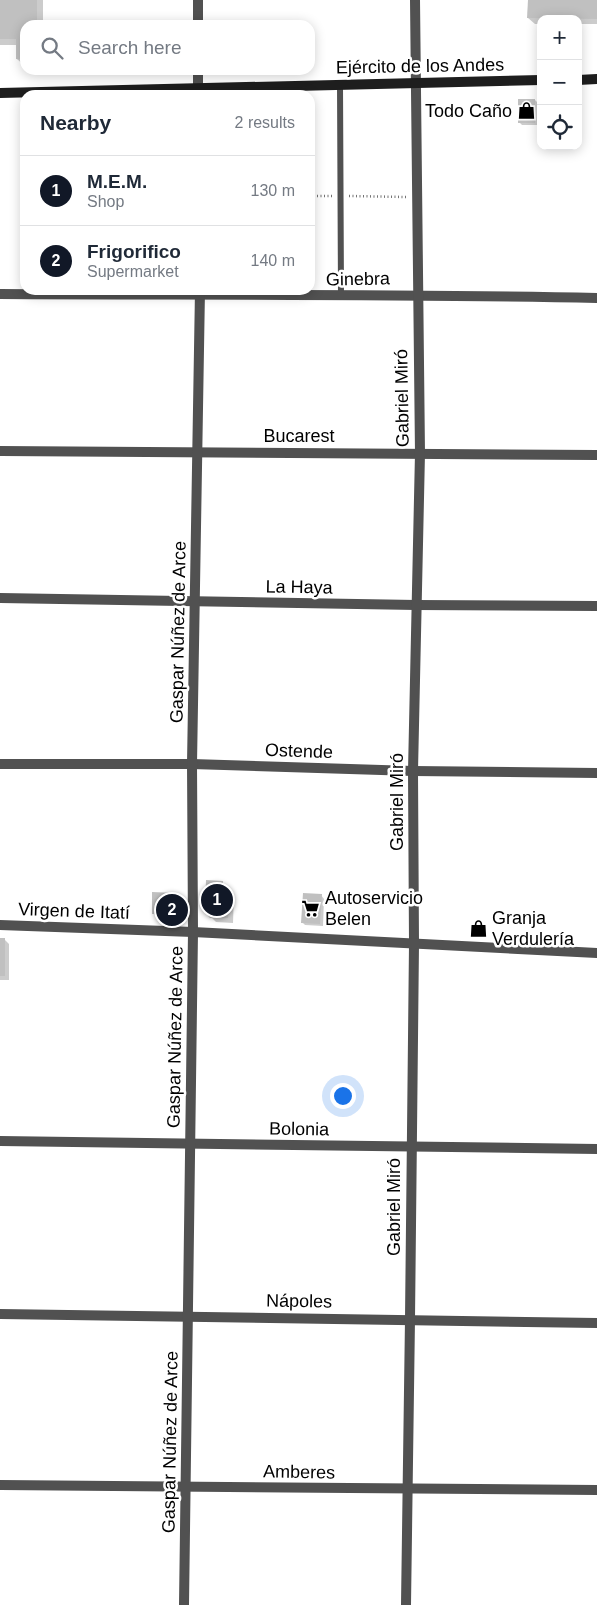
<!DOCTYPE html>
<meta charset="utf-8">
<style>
:root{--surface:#fff;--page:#f2f2f3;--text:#1f2937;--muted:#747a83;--line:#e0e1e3;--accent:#111827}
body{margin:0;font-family:Helvetica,sans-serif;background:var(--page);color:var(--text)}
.controls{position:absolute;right:15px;top:15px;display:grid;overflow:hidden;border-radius:10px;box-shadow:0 2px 12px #0003}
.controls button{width:45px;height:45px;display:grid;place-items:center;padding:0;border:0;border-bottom:1px solid var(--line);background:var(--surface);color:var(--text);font:25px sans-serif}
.you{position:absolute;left:342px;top:1095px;width:18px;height:18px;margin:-12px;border:4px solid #fff;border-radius:50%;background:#1a73e8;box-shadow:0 0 0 8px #1a73e833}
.badge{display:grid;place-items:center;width:32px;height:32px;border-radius:50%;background:var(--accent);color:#fff;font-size:16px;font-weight:700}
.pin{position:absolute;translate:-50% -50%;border:2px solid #fff;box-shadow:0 1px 5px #0006}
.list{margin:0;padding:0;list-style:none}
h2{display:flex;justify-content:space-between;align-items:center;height:65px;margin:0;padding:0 20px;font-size:21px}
h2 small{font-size:16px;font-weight:400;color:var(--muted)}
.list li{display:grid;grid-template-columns:32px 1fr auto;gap:15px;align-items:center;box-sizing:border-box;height:70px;padding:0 20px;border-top:1px solid var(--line)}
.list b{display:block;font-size:19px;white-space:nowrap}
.list p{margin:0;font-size:16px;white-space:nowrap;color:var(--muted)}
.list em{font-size:16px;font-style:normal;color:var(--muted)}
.icon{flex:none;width:28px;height:28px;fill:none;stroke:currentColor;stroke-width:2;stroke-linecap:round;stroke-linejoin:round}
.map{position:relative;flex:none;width:597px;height:1605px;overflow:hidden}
.search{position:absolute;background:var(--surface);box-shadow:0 2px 12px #0003;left:20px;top:20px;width:295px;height:55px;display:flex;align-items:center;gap:12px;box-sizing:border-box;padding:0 18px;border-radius:15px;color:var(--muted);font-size:19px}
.panel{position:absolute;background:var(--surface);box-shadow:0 2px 12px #0003;left:20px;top:90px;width:295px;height:205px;border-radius:15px}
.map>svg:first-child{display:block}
</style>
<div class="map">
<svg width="597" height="1605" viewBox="0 0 597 1605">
<rect width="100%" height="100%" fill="#fff"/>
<!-- shadow -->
<g fill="#0003">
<path d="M0 0H43V25H25V66L17 59 18 45H0Z"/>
<path d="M529 0H597V24H578V19H541V24H535L528 18Z"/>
<path d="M535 100 538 103 537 125H522L519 122Z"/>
<path d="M222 882 234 894 233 923 216 922 206 912Z"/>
<path d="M175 894 178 897V911L173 917H157L154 914Z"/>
<path d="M321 895 324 899 323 926 305 925 302 922Z"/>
<path d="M0 939H4L9 944V980H0Z"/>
</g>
<!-- building -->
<g fill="#c0c0c0">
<path d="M0 0H37V25H25V60L16 59V39H0Z"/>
<path d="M528 0H597V19L527 18Z"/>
<rect x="518" y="99" width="17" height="24"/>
<path d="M206 880 223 881V887L229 888 228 918H210L205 912Z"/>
<path d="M152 892 176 893V908L170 915 152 914Z"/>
<path d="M303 893 322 894 320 924 301 923Z"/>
<rect x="0" y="938" width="5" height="38"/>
</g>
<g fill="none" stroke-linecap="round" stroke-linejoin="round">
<!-- path -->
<g stroke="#737373" stroke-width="2.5" stroke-dasharray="1 2.5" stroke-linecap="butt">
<path d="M310 196H333"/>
<path d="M349 196 406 197"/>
</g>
<!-- service -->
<path stroke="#515151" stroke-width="6" d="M340 84 341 296"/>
<!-- minor -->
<g stroke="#515151" stroke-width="10">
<path d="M198 0V25"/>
<path d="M198 70V95"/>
<path d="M0 294C199 295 398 294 597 298"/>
<path d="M0 451 597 455"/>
<path d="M0 598 416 605 597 606"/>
<path d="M0 764H192L413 771 597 773"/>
<path d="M0 1141 597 1149"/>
<path d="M0 1314 597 1323"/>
<path d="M0 1485 597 1490"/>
<path d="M184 1605 193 932 192 764 200 290"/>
<path d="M406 1605 410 1319 414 944 413 771 420 453 415 0"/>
</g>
<!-- tertiary -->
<path stroke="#515151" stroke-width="10" d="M0 925 193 932 597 953"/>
<!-- secondary -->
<g stroke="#1e1e1e" stroke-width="10">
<path d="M578 80 597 79"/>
<path d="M0 93C180 89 360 83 541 80"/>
</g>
</g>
<!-- icons -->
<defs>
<symbol id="shop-bare" viewBox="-9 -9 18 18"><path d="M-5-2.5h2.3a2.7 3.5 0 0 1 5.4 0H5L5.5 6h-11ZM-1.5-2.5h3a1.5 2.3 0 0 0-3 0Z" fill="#000" stroke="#fff" stroke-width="2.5" paint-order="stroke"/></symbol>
<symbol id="supermarket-bare" viewBox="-9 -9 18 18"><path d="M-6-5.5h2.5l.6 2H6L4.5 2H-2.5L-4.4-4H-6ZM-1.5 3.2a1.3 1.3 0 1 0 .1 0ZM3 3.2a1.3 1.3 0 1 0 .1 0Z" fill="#000" stroke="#fff" stroke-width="2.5" paint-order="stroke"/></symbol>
</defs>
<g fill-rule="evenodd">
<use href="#shop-bare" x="514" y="98" width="25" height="25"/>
<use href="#supermarket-bare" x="298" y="896" width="25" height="25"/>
<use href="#shop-bare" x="466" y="916" width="25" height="25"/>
</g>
<g text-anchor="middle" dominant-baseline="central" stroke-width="5" stroke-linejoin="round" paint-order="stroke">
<!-- street labels -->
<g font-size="18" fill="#000" stroke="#fff">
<text transform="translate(420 66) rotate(-1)">Ejército de los Andes</text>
<text transform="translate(358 279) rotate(-1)">Ginebra</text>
<text transform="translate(402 398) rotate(-91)">Gabriel Miró</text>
<text x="299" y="436">Bucarest</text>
<text transform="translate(299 587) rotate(1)">La Haya</text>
<text transform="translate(178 632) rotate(-89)">Gaspar Núñez de Arce</text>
<text transform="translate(299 751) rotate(2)">Ostende</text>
<text transform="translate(397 802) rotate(-90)">Gabriel Miró</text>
<text transform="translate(74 911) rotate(2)">Virgen de Itatí</text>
<text transform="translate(175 1037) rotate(-89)">Gaspar Núñez de Arce</text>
<text transform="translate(299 1129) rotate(1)">Bolonia</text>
<text transform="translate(394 1207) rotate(-90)">Gabriel Miró</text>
<text transform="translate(299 1301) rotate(1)">Nápoles</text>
<text transform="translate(170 1442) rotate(-89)">Gaspar Núñez de Arce</text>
<text transform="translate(299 1472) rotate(1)">Amberes</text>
</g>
<!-- poi labels -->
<g font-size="18" fill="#000" stroke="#fff" text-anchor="start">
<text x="512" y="111" text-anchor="end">Todo Caño</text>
<text x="325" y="898">Autoservicio<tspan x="325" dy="21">Belen</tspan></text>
<text x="492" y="918">Granja<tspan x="492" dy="21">Verdulería</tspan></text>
</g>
</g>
</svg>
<div class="controls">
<button>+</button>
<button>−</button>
<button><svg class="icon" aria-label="locate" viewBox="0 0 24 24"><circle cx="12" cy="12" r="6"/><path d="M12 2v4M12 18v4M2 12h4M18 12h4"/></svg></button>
</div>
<div class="you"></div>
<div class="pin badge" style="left:217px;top:900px">1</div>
<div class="pin badge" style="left:172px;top:910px">2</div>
<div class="search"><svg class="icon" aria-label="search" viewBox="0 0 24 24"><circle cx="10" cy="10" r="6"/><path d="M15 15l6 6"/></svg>Search here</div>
<section class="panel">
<h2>Nearby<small>2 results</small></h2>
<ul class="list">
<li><span class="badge">1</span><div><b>M.E.M.</b><p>Shop</p></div><em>130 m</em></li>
<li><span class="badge">2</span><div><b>Frigorifico</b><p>Supermarket</p></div><em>140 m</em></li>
</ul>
</section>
</div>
